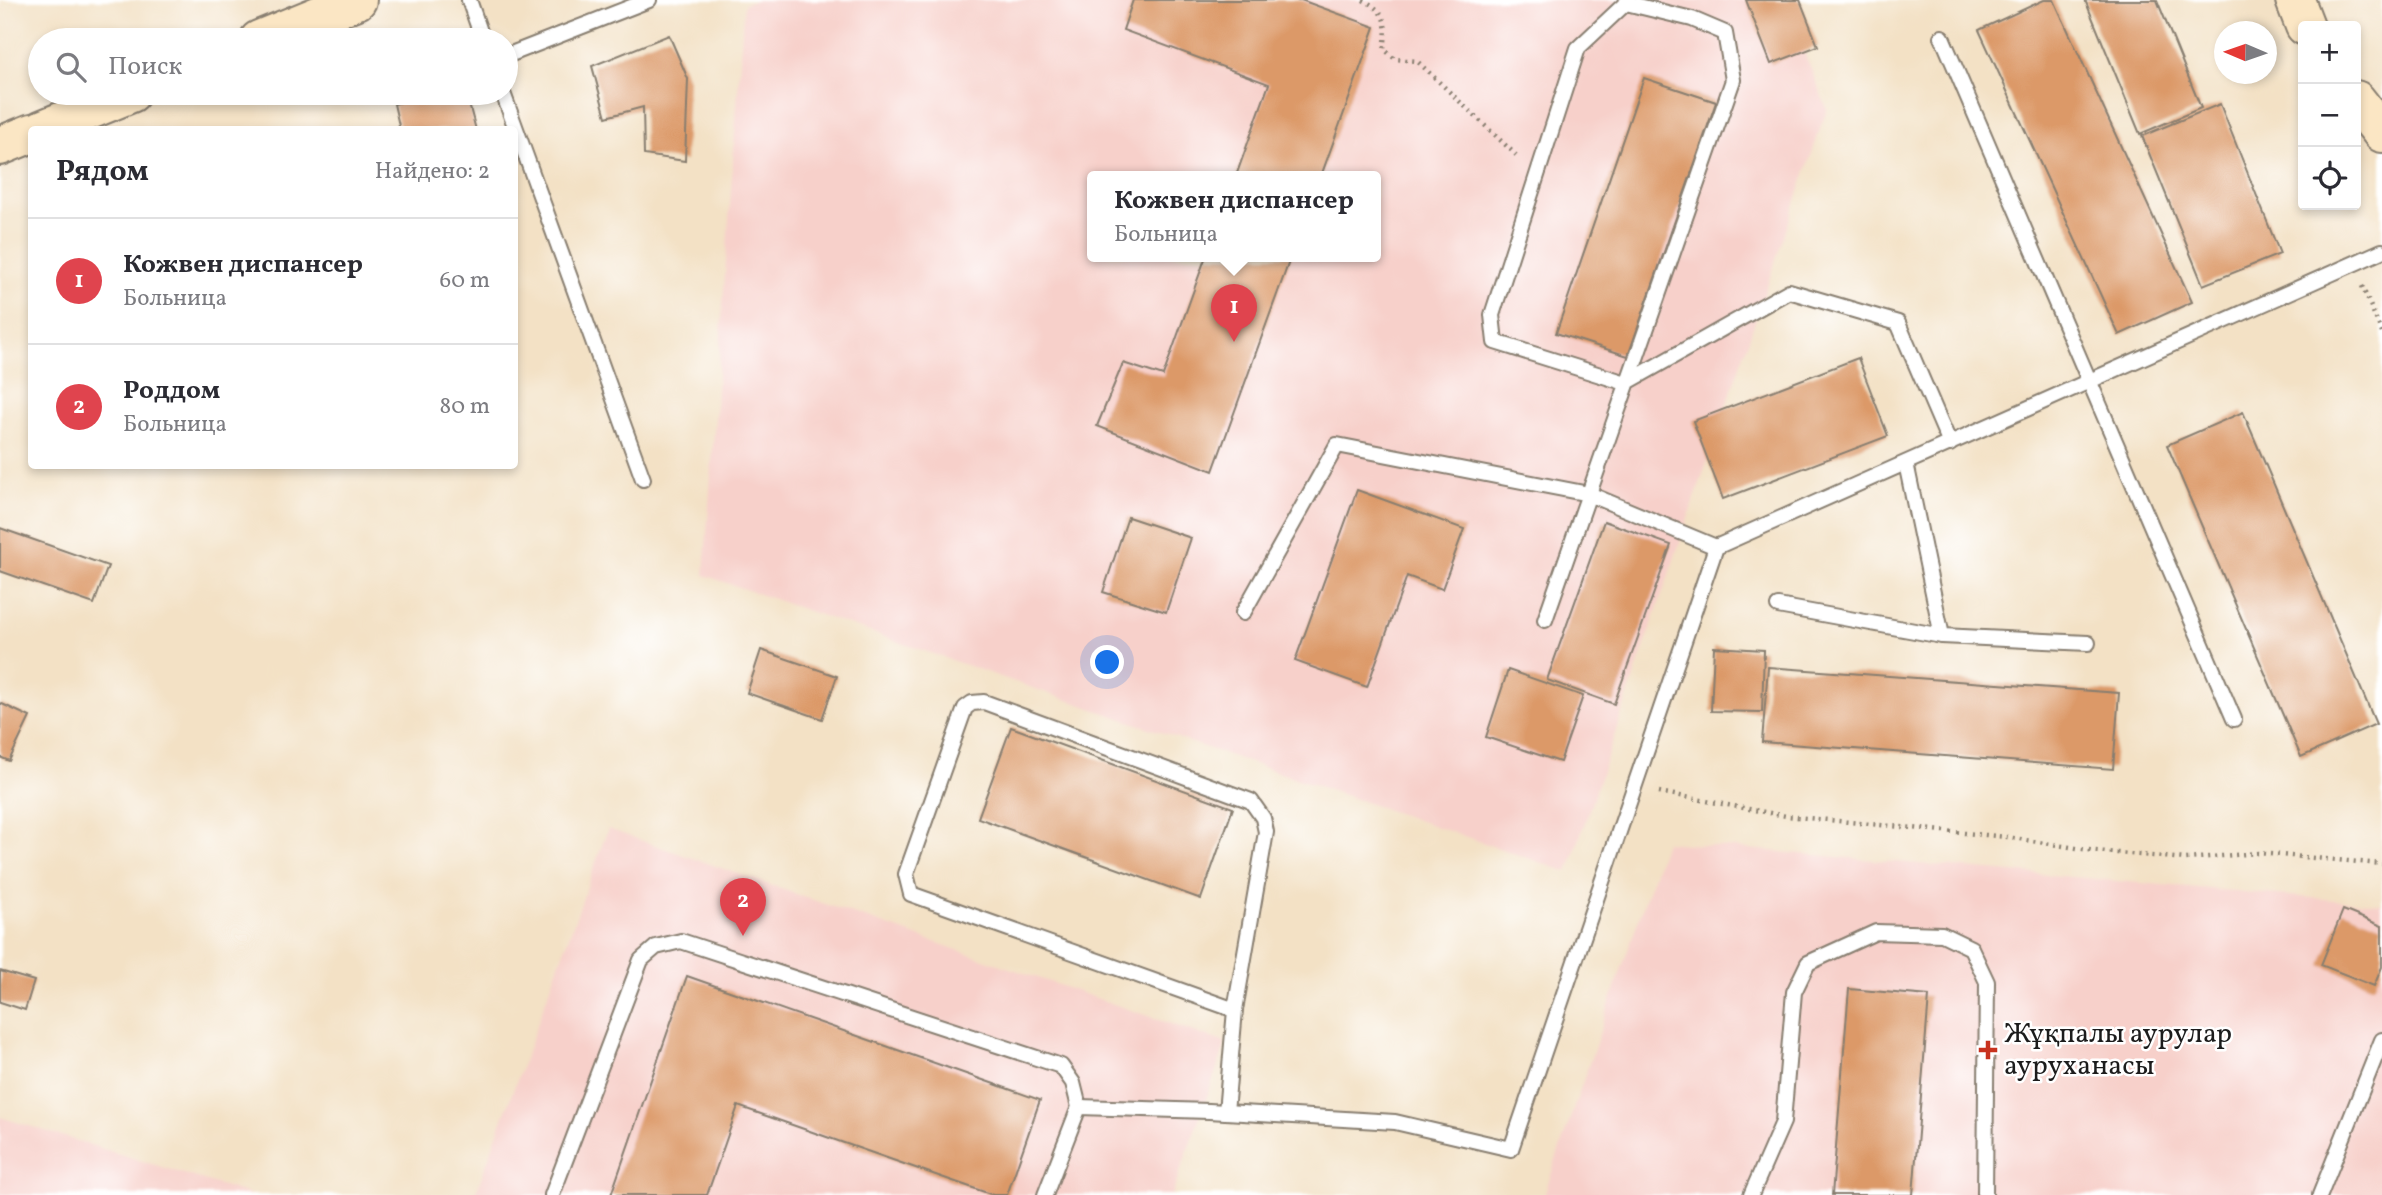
<!DOCTYPE html>
<html lang="ru">
<meta charset="utf-8">
<style>
:root{--surface:#fff;--page:#f7f7f7;--text:#2b2b33;--muted:#7c7c81;--line:#e1e1e2;--accent:#1a73e8}
body{margin:0;font-family:Vollkorn,serif;background:var(--page);color:var(--text)}
.controls{position:absolute;right:21px;top:21px;display:grid;overflow:hidden;border-radius:7px;box-shadow:0 4px 10px #0003}
.controls button{width:63px;height:63px;display:grid;place-items:center;padding:0;border:0;border-bottom:2px solid var(--line);background:var(--surface);color:var(--text);font:35px sans-serif}
.compass{position:absolute;left:2214px;top:21px;width:63px;height:63px;border-radius:50%;background:var(--surface);box-shadow:0 4px 10px #0003;rotate:272deg}
.you{position:absolute;left:1108px;top:663px;width:24px;height:24px;margin:-18px;border:5px solid #fff;border-radius:50%;background:#1a73e8;box-shadow:0 0 0 10px #1a73e833}
.badge{display:grid;place-items:center;width:46px;height:46px;border-radius:50%;background:var(--accent);color:#fff;font-size:23px;font-weight:700}
.pin{position:absolute;translate:-50% -58px;filter:drop-shadow(0 2px 4px #0008)}
.pin::after{content:'';position:absolute;top:37px;width:24px;height:21px;background:inherit;clip-path:polygon(0 0,100% 0,50% 100%)}
.popup{position:absolute;left:1087px;top:171px;width:294px;height:91px;box-sizing:border-box;display:grid;place-content:center;border-radius:7px;background:var(--surface);filter:drop-shadow(0 2px 5px #0005);font-size:23px;white-space:nowrap;color:var(--muted)}
.popup b{font-size:26px;color:var(--text)}
.popup::after{content:'';position:absolute;left:50%;top:100%;margin-left:-14px;border:14px solid transparent;border-top-color:var(--surface)}
.list{margin:0;padding:0;list-style:none}
h2{display:flex;justify-content:space-between;align-items:center;height:91px;margin:0;padding:0 28px;font-size:30px}
h2 small{font-size:23px;font-weight:400;color:var(--muted)}
.list li{display:grid;grid-template-columns:46px 1fr auto;gap:21px;align-items:center;box-sizing:border-box;height:126px;padding:0 28px;border-top:2px solid var(--line)}
.list b{display:block;font-size:26px;white-space:nowrap}
.list p{margin:0;font-size:23px;white-space:nowrap;color:var(--muted)}
.list em{font-size:23px;font-style:normal;color:var(--muted)}
.icon{flex:none;width:38px;height:38px;fill:none;stroke:currentColor;stroke-width:2;stroke-linecap:round;stroke-linejoin:round}
.map{position:relative;flex:none;width:2382px;height:1195px;overflow:hidden}
.search{position:absolute;background:var(--surface);box-shadow:0 4px 10px #0003;left:28px;top:28px;width:490px;height:77px;display:flex;align-items:center;gap:18px;box-sizing:border-box;padding:0 24px;border-radius:38px;color:var(--muted);font-size:26px}
.panel{position:absolute;background:var(--surface);box-shadow:0 4px 10px #0003;left:28px;top:126px;width:490px;height:343px;border-radius:7px}
.map>svg:first-child{display:block}
</style>
<div class="map">
<svg width="2382" height="1195" viewBox="0 0 2382 1195">
<rect width="100%" height="100%" fill="#fff"/>
<filter id="ink" filterUnits="userSpaceOnUse"><feTurbulence type="fractalNoise" baseFrequency=".0143" numOctaves="2"/><feDisplacementMap in="SourceGraphic" scale="14" xChannelSelector="R" yChannelSelector="G"/><feConvolveMatrix kernelMatrix="1 2 1 2 8 2 1 2 1" color-interpolation-filters="sRGB"/></filter>
<filter id="wash" filterUnits="userSpaceOnUse"><feTurbulence type="fractalNoise" baseFrequency=".00686" numOctaves="4" result="noise"/><feDisplacementMap in="SourceGraphic" scale="28" xChannelSelector="R" yChannelSelector="G"/><feGaussianBlur stdDeviation="1.57" result="paint"/><feColorMatrix in="noise" values="0 0 0 0 0 0 0 0 0 0 0 0 0 0 0 0 0 1.4 0 .05"/><feComposite in="paint" operator="in"/></filter>
<g filter="url(#wash)">
<rect width="100%" height="100%" fill="#f3e1c5"/>
<!-- built -->
<g fill="#f7d0ca" fill-rule="evenodd">
<path d="M757 0H1783L1827 109 1568 872 704 575 744 4ZM1092 176H1376V256H1092Z"/>
<path d="M608 829 1226 1043 1172 1195H475Z"/>
<path d="M1665 842 2382 904V1195H1544Z"/>
<path d="M0 1117 252 1195H0Z"/>
</g>
<g id="blocks">
<!-- building -->
<g fill="#dc9968">
<path d="M1133 0H1301L1375 27 1321 176H1236L1269 84 1123 30Z"/>
<path d="M1746 0H1800L1818 46 1771 64Z"/>
<path d="M2044 0H2054L2192 302 2119 335 1979 30Z"/>
<path d="M2085 0H2157L2201 108 2140 134Z"/>
<path d="M669 35 688 79 685 161 644 155 643 107 606 117 592 66Z"/>
<path d="M1644 78 1716 102 1628 356 1556 333Z"/>
<path d="M435 93H466L476 130H400L394 104Z"/>
<path d="M2220 104 2280 254 2203 285 2142 136Z"/>
<path d="M1206 256H1291L1213 471 1097 426 1123 363 1163 376Z"/>
<path d="M1858 358 1888 436 1723 499 1693 421Z"/>
<path d="M2243 412 2376 724 2301 757 2167 445Z"/>
<path d="M1357 490 1464 529 1442 589 1407 576 1367 687 1295 661Z"/>
<path d="M1128 517 1191 538 1166 612 1103 592Z"/>
<path d="M1604 521 1671 545 1614 704 1547 680Z"/>
<path d="M0 528 108 566 94 604 0 571Z"/>
<path d="M1714 647 1764 650 1762 712 1711 711Z"/>
<path d="M761 650 837 676 822 719 747 693Z"/>
<path d="M1768 667 2119 693 2113 769 1762 742Z"/>
<path d="M1508 670 1583 696 1560 762 1486 737Z"/>
<path d="M0 703 30 717 9 761 0 757Z"/>
<path d="M1011 727 1233 808 1201 899 978 818Z"/>
<path d="M2343 910 2382 926V967L2374 986 2321 965Z"/>
<path d="M0 971 34 981 25 1010 0 1002Z"/>
<path d="M687 976 1040 1100 1007 1195H993L738 1106 707 1195H611Z"/>
<path d="M1849 989 1929 996 1913 1195H1832Z"/>
</g>
</g>
</g>
<g filter="url(#ink)">
<use href="#blocks" fill-opacity="0" stroke="#887e70" stroke-width="2"/>
<g fill="none" stroke-linecap="round" stroke-linejoin="round">
<defs>
<g id="lane">
<path d="M469 0 483 40"/>
<path d="M1942 37 2234 719"/>
<path d="M506 56 649 0"/>
<path d="M503 93 643 479"/>
<path d="M1906 463 1942 636"/>
<path d="M1778 606 1942 636 2088 643"/>
<path d="M1243 613 1337 445 1589 494 1716 547"/>
<path d="M1545 620 1733 80 1725 33 1692 19 1626 3 1578 48 1492 315 1495 342 1626 383 1789 291 1898 323 1950 444"/>
<path d="M1079 1107 1209 1111 1395 1122 1511 1149 1716 547 2382 251"/>
<path d="M1226 1112 1235 1010 1266 832 1263 818 1251 801 984 702 972 703 965 708 906 874 911 894 1235 1010"/>
<path d="M552 1195 641 960 656 947 681 941 1061 1066 1073 1083 1079 1107 1045 1195"/>
<path d="M1751 1195 1783 1122 1794 992 1808 963 1876 932 1942 934 1971 948 1987 982 1985 1195"/>
<path d="M2320 1195 2382 1040"/>
</g>
<g id="secondary">
<path d="M2295 0 2305 26"/>
<path d="M259 40 357 0"/>
<path d="M2356 100 2382 133"/>
<path d="M41 130 131 93"/>
<path d="M0 146 32 133"/>
</g>
</defs>
<!-- lane casing -->
<use href="#lane" stroke="#887e70" stroke-width="18"/>
<!-- secondary casing -->
<use href="#secondary" stroke="#887e70" stroke-width="42"/>
<!-- path -->
<g stroke="#887e70" stroke-width="4.5" stroke-dasharray="2 5" stroke-linecap="butt">
<path d="M1363 0C1386 11 1388 25 1384 49L1395 59 1417 61 1516 155"/>
<path d="M2362 286 2382 333"/>
<path d="M1659 792 1786 816 2007 837 2095 851 2186 859 2258 853 2382 864"/>
</g>
<!-- lane -->
<use href="#lane" stroke="#fff" stroke-width="14"/>
<!-- secondary -->
<use href="#secondary" stroke="#fbe6c4" stroke-width="38"/>
</g>
</g>
<!-- markers -->
<path fill="#c8321e" stroke="#fff" stroke-width="2.5" d="M1984.5 1039.5h7v7h7v7h-7v7h-7v-7h-7v-7h7z"/>
<g text-anchor="middle" dominant-baseline="central" stroke-width="5" stroke-linejoin="round" paint-order="stroke">
<!-- poi labels -->
<g font-size="28" fill="#1c1c1c" stroke="#fff" text-anchor="start">
<text x="2004" y="1034">Жұқпалы аурулар<tspan x="2004" dy="32">ауруханасы</tspan></text>
</g>
</g>
</svg>
<div class="controls">
<button>+</button>
<button>−</button>
<button><svg class="icon" aria-label="locate" viewBox="0 0 24 24"><circle cx="12" cy="12" r="6"/><path d="M12 2v4M12 18v4M2 12h4M18 12h4"/></svg></button>
</div>
<svg class="compass" viewBox="-18 -18 36 36"><path d="M0-13l5 13h-10z" fill="#e53935"/><path d="M0 13l5-13h-10z" fill="#7c7c81"/></svg>
<div class="you"></div>
<div class="pin badge" style="left:1234px;top:342px;background:#e0444e">1</div>
<div class="popup"><b>Кожвен диспансер</b>Больница</div>
<div class="pin badge" style="left:743px;top:936px;background:#e0444e">2</div>
<div class="search"><svg class="icon" aria-label="search" viewBox="0 0 24 24"><circle cx="10" cy="10" r="6"/><path d="M15 15l6 6"/></svg>Поиск</div>
<section class="panel">
<h2>Рядом<small>Найдено: 2</small></h2>
<ul class="list">
<li><span class="badge" style="background:#e0444e">1</span><div><b>Кожвен диспансер</b><p>Больница</p></div><em>60 m</em></li>
<li><span class="badge" style="background:#e0444e">2</span><div><b>Роддом</b><p>Больница</p></div><em>80 m</em></li>
</ul>
</section>
</div>
